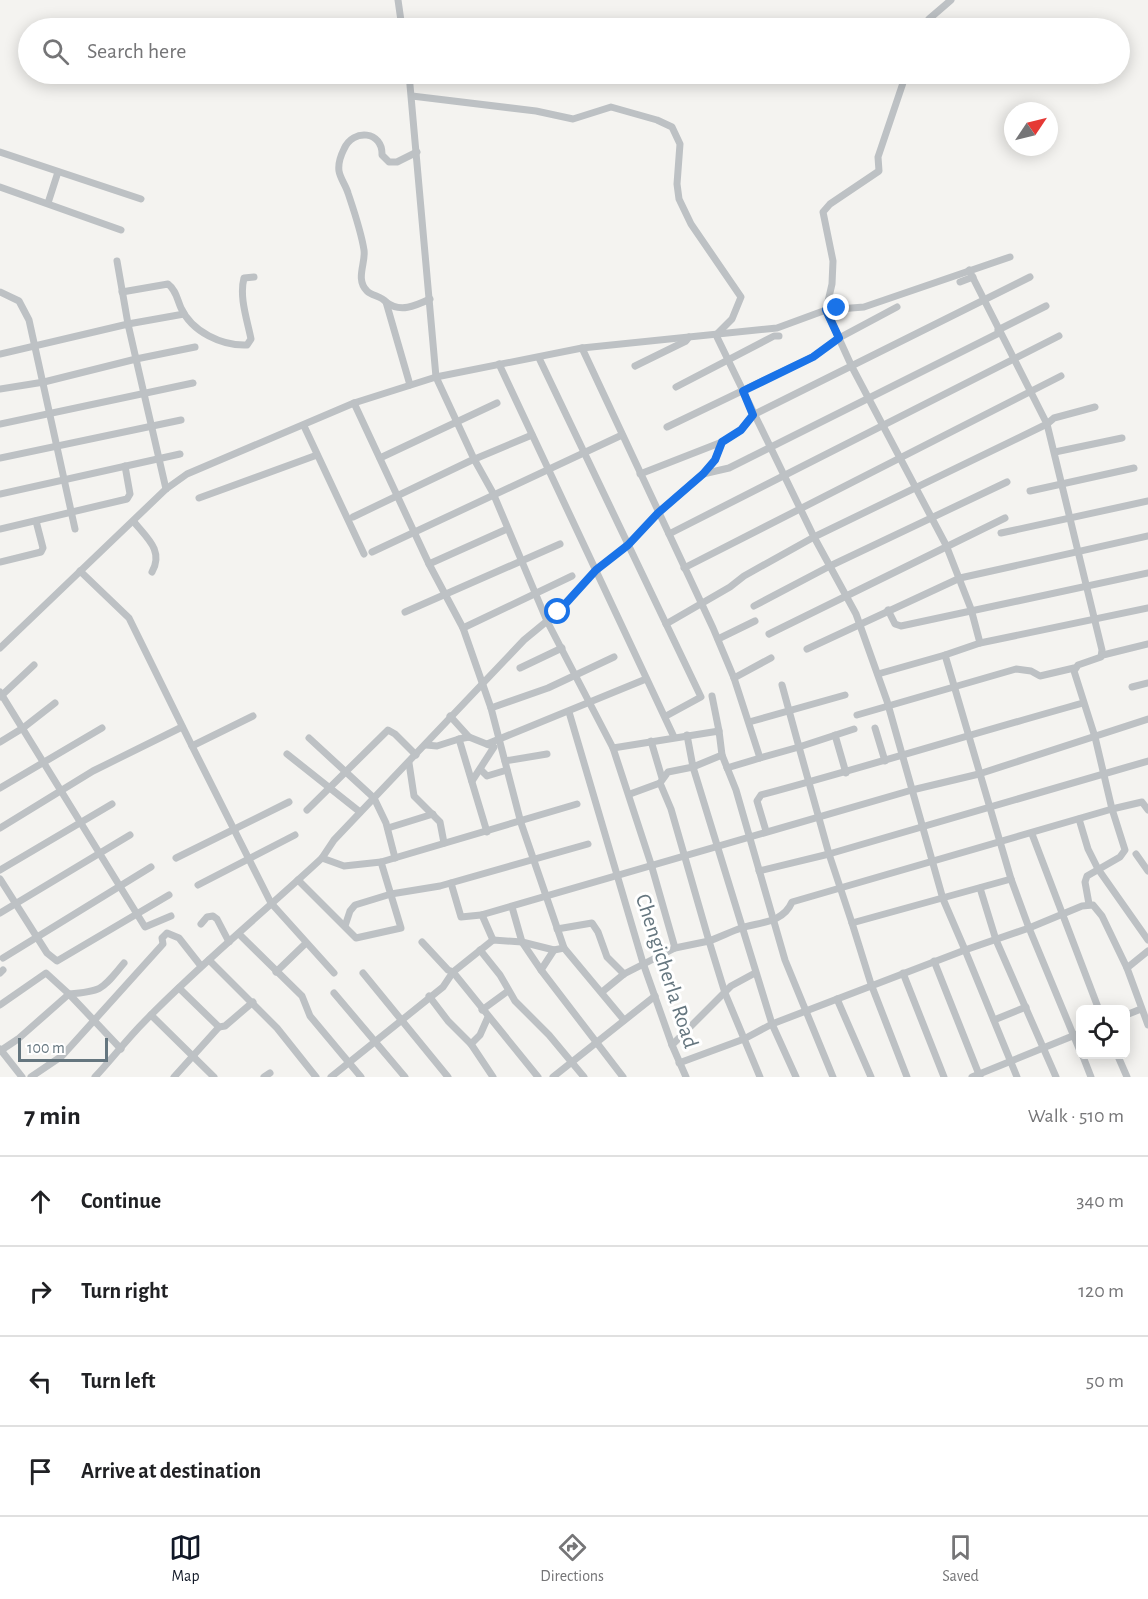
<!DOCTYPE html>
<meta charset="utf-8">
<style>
:root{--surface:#fff;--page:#f6f6f6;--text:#202124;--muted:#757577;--line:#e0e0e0;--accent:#111827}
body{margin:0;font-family:"Alegreya Sans",sans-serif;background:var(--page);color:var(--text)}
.controls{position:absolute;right:18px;bottom:18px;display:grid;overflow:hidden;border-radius:9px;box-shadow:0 3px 15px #0003}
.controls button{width:54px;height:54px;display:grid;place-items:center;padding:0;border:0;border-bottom:2px solid var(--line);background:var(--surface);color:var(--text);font:30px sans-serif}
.compass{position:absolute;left:1004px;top:102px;width:54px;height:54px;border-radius:50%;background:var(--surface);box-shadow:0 3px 15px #0003;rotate:55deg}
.scale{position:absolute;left:18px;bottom:15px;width:90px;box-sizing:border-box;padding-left:6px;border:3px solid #65767f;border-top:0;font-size:16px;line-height:21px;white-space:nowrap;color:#65767f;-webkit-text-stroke:4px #fff;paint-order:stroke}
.stop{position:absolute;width:18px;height:18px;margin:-14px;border:4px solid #1a73e8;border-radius:50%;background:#fff}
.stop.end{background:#1a73e8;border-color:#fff;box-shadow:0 2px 6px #0008}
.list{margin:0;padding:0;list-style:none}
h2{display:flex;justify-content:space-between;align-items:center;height:78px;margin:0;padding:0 24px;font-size:26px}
h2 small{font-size:20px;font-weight:400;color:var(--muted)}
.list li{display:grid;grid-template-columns:39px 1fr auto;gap:18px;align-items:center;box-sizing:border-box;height:90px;padding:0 24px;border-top:2px solid var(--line)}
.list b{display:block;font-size:22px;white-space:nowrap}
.list em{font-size:20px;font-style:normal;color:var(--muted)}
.icon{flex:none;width:33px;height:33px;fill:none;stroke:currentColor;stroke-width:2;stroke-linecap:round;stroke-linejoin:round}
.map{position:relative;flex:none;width:1148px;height:1077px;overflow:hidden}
.search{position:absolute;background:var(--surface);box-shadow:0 3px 15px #0003;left:18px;right:18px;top:18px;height:66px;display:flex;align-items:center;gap:15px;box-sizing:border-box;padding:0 21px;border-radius:33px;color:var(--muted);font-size:22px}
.sheet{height:438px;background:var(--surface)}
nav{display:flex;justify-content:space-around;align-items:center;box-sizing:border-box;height:84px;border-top:2px solid var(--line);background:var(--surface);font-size:16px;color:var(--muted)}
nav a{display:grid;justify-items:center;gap:3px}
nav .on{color:var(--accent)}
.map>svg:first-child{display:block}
</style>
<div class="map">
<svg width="1148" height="1077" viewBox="0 0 1148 1077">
<rect width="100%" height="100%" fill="#f4f3f0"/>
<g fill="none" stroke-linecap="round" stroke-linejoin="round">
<!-- minor -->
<g stroke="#bdc1c4" stroke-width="7">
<path d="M398 0 402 28"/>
<path d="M922 28 929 19 951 0"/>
<path d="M409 74 436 377 474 459 493 493 547 621 613 748 651 864 675 948 624 974 602 992"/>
<path d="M412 96 536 111 573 119 611 107 657 120 672 127 680 144 677 184 679 199 691 224 741 297 732 319 716 335 814 537 856 614 887 701 943 899 965 950 1029 928 1080 1051"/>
<path d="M0 152 141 199"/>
<path d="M0 187 121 230"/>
<path d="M48 203 58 172"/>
<path d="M117 261 128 324 184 314"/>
<path d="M960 282 973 277"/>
<path d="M0 292 19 301 29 320 75 529"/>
<path d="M122 292 168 284C176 290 177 299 181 308 192 332 222 346 247 345L251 339C247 319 239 297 244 278L254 277"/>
<path d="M386 302C400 313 415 306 430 299"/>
<path d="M998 330 1046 306"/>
<path d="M582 348 713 628 734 678 760 758 799 747 829 854 852 923 1011 879 945 655 980 643 971 609 946 545 852 367 826 310 832 284 833 261 823 212 830 204 879 171 878 157 906 74"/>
<path d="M0 354 128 324 136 359 195 347"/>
<path d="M539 358 701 697 666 716"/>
<path d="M499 364 674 737"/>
<path d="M635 366 686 341 689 337"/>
<path d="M410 385 386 302C381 296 372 296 367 291 355 279 366 263 364 250 361 231 354 211 348 193 346 186 340 178 339 171 338 164 341 155 344 149 353 128 383 131 382 155L389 162H397L417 152"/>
<path d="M676 387 774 336H779"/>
<path d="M0 389 44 382 136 359 166 489"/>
<path d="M354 403 429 564 507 529"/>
<path d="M1095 407 1054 418 1047 424 1102 650 1101 657 1078 665 1074 671 1095 737 1112 809 1142 802 1148 810"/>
<path d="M0 424 193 383"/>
<path d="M304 426 364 554"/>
<path d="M667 427 813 357 839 338 897 307"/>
<path d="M1055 452 1122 438"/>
<path d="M0 458 181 420"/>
<path d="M380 458 497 403"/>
<path d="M640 474 722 442"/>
<path d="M703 474 729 468 999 333"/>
<path d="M1030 491 1134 468"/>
<path d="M0 494 180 454"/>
<path d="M199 498 317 455"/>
<path d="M353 517 470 461 532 435"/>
<path d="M134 522C147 538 164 551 152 572"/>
<path d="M0 529 127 499 130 494 125 466"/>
<path d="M1001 533 1148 501"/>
<path d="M669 534 1059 336"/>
<path d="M372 552 622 435"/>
<path d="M0 562 41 552 43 548 36 521"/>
<path d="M429 564 463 628 491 708"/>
<path d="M684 568 1061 376"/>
<path d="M80 571 129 618 192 746 253 716"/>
<path d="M754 606 830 566 1007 482"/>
<path d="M888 610 895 624 901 626 1148 573"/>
<path d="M405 612 560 544"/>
<path d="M666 624 730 587 744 576 814 537 1047 424 969 270"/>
<path d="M463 628 572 576"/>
<path d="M769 634 1005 518"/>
<path d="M718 639 755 621"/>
<path d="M980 643 1148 608"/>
<path d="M0 648 166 489 187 474 354 403 436 377 582 348 777 328 826 310 864 307 1010 257"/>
<path d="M807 649 960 578 1148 536"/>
<path d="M1103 655 1148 644"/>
<path d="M614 657 548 688 491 708 521 823 564 948 624 1020"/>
<path d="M520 668 562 648"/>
<path d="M878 674 945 655"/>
<path d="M734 678 771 658"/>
<path d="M782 685 799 747 854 729"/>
<path d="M1132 687 1148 683"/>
<path d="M0 692 145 927 171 916"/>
<path d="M712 696 719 731"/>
<path d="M0 697 34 665"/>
<path d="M569 712 643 963 672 1045 686 1077"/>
<path d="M857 715 1016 669 1031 671 1040 676 1074 668"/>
<path d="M450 716 469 737 459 739 487 832"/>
<path d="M749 722 845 695"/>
<path d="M875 728 885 761"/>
<path d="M687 735 693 767 722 755"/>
<path d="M835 735 846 773"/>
<path d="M469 737 489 745"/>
<path d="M309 738 374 798 386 823 395 858"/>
<path d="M651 741 662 778"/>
<path d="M0 742 23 728 55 703"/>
<path d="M487 744 646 679"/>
<path d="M426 745 437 746 459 739"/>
<path d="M192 746 271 903 334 973"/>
<path d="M613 748 719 731 722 755 736 790 785 960 833 1077"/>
<path d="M287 754 360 812"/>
<path d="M505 761 547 754"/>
<path d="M409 763 414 796 440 822 444 843"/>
<path d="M727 768 760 758"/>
<path d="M481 770 487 776 507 770"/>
<path d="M472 781 494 747"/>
<path d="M660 783 668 772 693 767 772 1024 744 1039 679 1063"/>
<path d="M0 788 102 728"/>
<path d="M630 794 660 783 671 809 709 941C720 937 730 932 741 928 760 922 783 923 792 902L1112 809 1125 850 1120 857 1087 876 1085 882 1089 904"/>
<path d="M307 810 388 730 395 734 416 755"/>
<path d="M1079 819 1088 849 1098 869 1148 940"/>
<path d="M0 828 93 771 182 727"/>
<path d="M388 828 433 814"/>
<path d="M766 831 757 801 761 795C869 766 975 733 1083 703"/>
<path d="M1032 834 1099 1010"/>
<path d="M1136 854 1148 871"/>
<path d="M176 858 289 802"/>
<path d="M322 858 334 840 524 640 558 612 596 570 628 545 658 513 703 474 715 460 722 442 741 430 753 415 1030 277"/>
<path d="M0 870 112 804"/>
<path d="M759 871 829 854 1148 761"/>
<path d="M0 879 47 953 57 961 169 895"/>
<path d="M1011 879 1029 928 1082 906 1093 905 1102 916 1127 968"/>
<path d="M298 880 356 938 401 928 381 862"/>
<path d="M451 883 461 917 481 915 912 790 979 774 1148 719"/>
<path d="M198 885 295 835"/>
<path d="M980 888 996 940 1056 1077"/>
<path d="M512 907 522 942 541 970 554 950 564 948"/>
<path d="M0 913 130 835"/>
<path d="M482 915 493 940"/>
<path d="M852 923 871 984 907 1077"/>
<path d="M201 924 207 917 213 916 217 919 229 942"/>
<path d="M345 926 350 911 355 905 391 894 440 886 588 844"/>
<path d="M557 929 592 923 598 932 607 957 624 974"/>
<path d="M239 934 302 996 310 1016 361 1077"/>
<path d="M422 942 448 970 453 972 538 1077"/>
<path d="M675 948 709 941 725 993 760 1077"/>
<path d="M480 950 500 975 515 1001 549 1035 584 1077"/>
<path d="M1148 951 1127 968 1148 1025"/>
<path d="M3 958 151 867"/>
<path d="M209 960 277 1028 316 1077"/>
<path d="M934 961 980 1077"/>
<path d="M541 970 623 1077"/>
<path d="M276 972 305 944"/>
<path d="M0 973 3 970"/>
<path d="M363 973 448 1077"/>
<path d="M903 973 944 1077"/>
<path d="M179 988 219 1027 225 1026 253 1002"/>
<path d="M334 993 405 1077"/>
<path d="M429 996 448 1021 471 1044"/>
<path d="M837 999 871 1077"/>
<path d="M0 1005 46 973 69 994C104 991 102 989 124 963"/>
<path d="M482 1010 508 991"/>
<path d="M151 1015 214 1077"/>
<path d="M1126 1015 1141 1009"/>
<path d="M488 1017 480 1035 471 1044 493 1077"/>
<path d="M994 1020 1026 1007"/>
<path d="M672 1045 731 986 755 973"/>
<path d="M0 1049 22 1077"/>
<path d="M0 1051 18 1039 69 994 121 1049"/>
<path d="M1082 1054 1091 1077"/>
<path d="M1117 1054 1127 1077"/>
<path d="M31 1077 62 1056 163 944 162 938 167 933 179 938 201 966"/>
<path d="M95 1077C112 1059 127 1039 144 1022 200 964 263 913 322 858L344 866 381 862 577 804"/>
<path d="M174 1077 219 1027"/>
<path d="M264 1077 270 1073"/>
<path d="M331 1077 443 987 453 972 493 940 522 942 554 950"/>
<path d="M553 1077 655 996"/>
<path d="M796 1077 772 1024 965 950 1017 1077"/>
<path d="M972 1077 1080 1033"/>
</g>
</g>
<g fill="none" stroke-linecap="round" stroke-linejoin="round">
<!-- route -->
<path stroke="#1a73e8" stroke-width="8" d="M558 612 596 570 628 545 658 513 703 474 715 460 722 442 741 430 753 415 743 391 813 357 839 338 826 310 837 308"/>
</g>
<g text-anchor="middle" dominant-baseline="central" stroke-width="6" stroke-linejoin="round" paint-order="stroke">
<!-- street labels -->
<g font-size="22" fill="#65767f" stroke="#fff">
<text transform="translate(667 971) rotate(72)">Chengicherla Road</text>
</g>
</g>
</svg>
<div class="controls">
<button><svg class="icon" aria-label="locate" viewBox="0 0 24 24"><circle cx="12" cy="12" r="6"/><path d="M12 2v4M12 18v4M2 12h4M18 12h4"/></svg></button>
</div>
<svg class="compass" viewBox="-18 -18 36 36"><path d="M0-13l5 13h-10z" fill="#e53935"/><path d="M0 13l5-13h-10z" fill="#757577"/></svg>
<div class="scale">100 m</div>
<div class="stop" style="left:558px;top:612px"></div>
<div class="stop end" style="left:837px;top:308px"></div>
<div class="search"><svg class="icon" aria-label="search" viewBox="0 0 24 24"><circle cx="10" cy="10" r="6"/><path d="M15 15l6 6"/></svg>Search here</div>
</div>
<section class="sheet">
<h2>7 min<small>Walk · 510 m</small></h2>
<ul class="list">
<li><svg class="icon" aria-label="ahead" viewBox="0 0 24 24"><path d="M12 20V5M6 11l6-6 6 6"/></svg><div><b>Continue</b></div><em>340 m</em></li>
<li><svg class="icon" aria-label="right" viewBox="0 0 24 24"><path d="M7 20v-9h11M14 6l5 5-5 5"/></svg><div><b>Turn right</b></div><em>120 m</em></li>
<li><svg class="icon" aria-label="left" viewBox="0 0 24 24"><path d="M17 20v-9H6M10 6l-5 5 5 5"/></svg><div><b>Turn left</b></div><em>50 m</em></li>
<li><svg class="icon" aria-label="arrive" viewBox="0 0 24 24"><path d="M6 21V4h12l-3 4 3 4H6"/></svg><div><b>Arrive at destination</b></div></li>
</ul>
</section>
<nav>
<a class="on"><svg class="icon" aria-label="map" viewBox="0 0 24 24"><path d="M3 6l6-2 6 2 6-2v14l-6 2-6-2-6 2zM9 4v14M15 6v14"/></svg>Map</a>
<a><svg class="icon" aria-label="directions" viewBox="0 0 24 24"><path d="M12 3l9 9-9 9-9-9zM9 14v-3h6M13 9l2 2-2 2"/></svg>Directions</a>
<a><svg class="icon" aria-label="saved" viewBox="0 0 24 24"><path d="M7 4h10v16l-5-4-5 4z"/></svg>Saved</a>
</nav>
